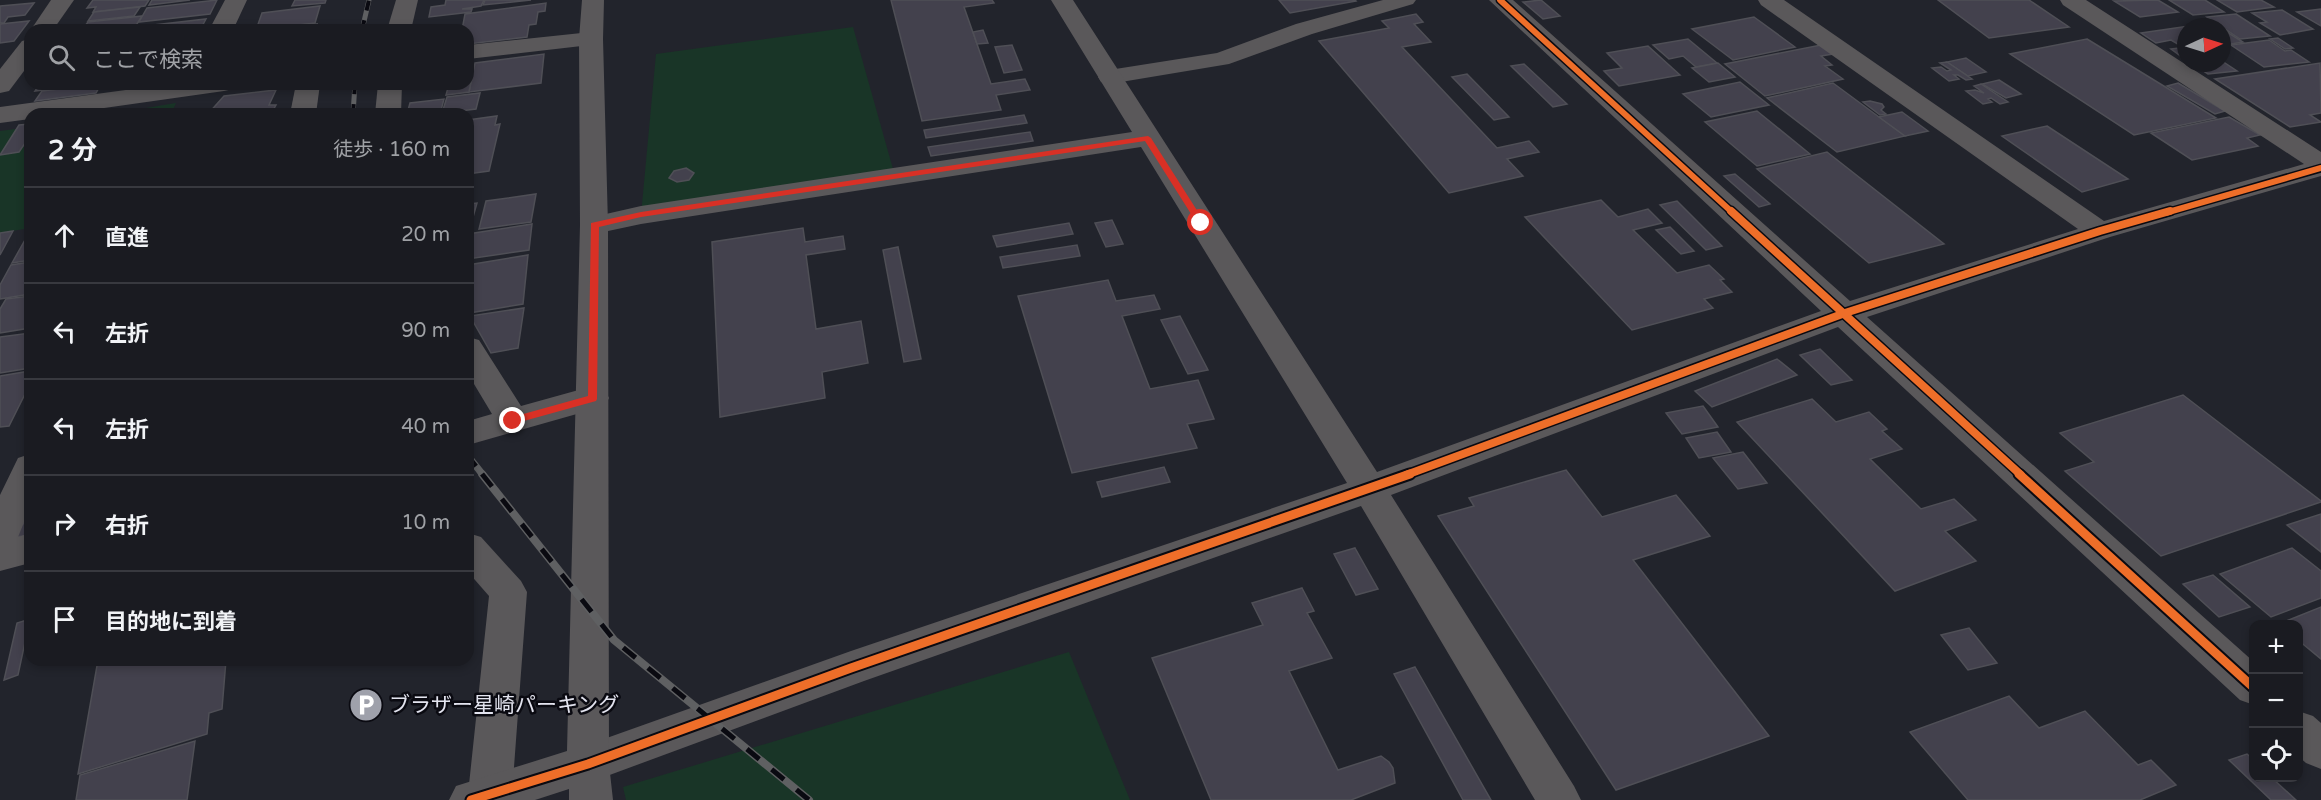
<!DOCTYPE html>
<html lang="ja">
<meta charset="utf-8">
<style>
:root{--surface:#1a1b21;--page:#27282e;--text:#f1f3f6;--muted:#9fa1a5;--line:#38393f}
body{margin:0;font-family:"Varela Round","Noto Sans JP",sans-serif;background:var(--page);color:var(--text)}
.controls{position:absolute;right:18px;bottom:18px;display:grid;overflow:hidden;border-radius:12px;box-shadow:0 3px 9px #0003}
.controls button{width:54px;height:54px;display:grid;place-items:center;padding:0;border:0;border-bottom:2px solid var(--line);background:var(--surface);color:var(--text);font:30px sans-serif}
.compass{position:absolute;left:2177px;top:18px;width:54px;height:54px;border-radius:50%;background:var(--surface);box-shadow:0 3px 9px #0003;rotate:86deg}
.stop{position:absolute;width:18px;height:18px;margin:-14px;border:4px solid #d93025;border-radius:50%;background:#fff}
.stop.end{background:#d93025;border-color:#fff;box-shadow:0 2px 6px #0008}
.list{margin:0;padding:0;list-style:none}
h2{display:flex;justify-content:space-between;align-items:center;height:78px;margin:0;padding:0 24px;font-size:26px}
h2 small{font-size:20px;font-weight:400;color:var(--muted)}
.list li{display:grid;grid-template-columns:39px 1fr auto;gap:18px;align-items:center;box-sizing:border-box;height:96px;padding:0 24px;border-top:2px solid var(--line)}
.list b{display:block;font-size:22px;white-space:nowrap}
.list em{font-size:20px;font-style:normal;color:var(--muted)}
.icon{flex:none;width:33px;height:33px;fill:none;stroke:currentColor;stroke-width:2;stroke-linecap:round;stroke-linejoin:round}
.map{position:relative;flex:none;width:2321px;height:800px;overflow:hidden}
.search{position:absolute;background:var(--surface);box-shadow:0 3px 9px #0003;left:24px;top:24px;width:450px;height:66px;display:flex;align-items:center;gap:15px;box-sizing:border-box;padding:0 21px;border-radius:18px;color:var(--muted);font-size:22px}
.panel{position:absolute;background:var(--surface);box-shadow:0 3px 9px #0003;left:24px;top:108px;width:450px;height:558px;border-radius:18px}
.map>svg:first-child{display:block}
</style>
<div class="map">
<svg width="2321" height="800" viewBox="0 0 2321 800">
<rect width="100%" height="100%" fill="#22242c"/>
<!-- green -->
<g fill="#193527">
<path d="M853 27 893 169 641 215 656 54Z"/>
<path d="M176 103 171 114H110Z"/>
<path d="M30 127V228L0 233V131Z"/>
<path d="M1069 652 1130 800H626L623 787Z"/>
</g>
<!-- building -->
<g fill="#43414d" stroke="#4f4f56" stroke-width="1.5">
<path d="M93 0H149L145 6 93 12 96 7 87 8Z"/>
<path d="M152 0H190L149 5Z"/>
<path d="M217 0 210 14 139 22 147 8Z"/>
<path d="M295 0H326L325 3 292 6Z"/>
<path d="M446 0H484L481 6 462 9H472L471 12 429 17 431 7 445 5Z"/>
<path d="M485 0H531L483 5Z"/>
<path d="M891 0H992L994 3 964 7 991 84 1025 79 1030 90 996 95 1001 110 922 121Z"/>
<path d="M1279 0H1355L1356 1 1290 13Z"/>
<path d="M1541 0 1560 16 1543 19 1523 2Z"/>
<path d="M1938 0H2029L2069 27 1989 38Z"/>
<path d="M2158 0 2178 12 2140 17 2114 1Z"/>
<path d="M2169 0H2205L2224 12 2193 15Z"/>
<path d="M2217 0H2261L2274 7 2237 12Z"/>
<path d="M34 3 25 15 8 17 4 23H0V6Z"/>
<path d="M546 3 545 11 538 12 536 24 529 25 527 37 468 44V30H462L465 14Z"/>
<path d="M320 6 315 23 256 30 262 13Z"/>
<path d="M140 7 134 16 88 21 94 12Z"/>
<path d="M2321 9V26L2297 12Z"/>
<path d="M2282 10 2313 29 2280 35 2260 23 2267 22 2252 13Z"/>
<path d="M1416 14 1423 22 1414 24 1431 42 1402 47 1497 148 1529 141 1539 152 1507 159 1523 176 1449 193 1319 41 1389 28 1382 21Z"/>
<path d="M2236 14 2270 36 2240 39 2207 17Z"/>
<path d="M142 16 135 27 82 30 88 22Z"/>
<path d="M1754 17 1795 47 1733 60 1692 29Z"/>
<path d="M206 19 200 30H134L136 27Z"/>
<path d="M29 21 14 41 0 43V24Z"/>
<path d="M317 24 315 30H274Z"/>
<path d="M2196 25 2200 27H2186V46H2181L2171 40 2156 43 2141 33Z"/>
<path d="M983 30 988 43 977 44 973 32Z"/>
<path d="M2227 32 2243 42 2231 44 2222 38V33Z"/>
<path d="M2278 38 2293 48 2285 49 2270 39Z"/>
<path d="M1688 39 1717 63 1696 67 1683 56 1669 59 1653 45Z"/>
<path d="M2087 39 2216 118 2134 135 2010 54Z"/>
<path d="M2269 40 2285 51 2291 50 2309 62 2264 67 2231 45Z"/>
<path d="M1012 45 1022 70 1004 73 995 47Z"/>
<path d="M1821 45 1833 54 1821 56 1832 65 1825 66 1843 79 1765 96 1725 64Z"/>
<path d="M1648 46 1680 75 1619 86 1604 71 1622 68 1607 53Z"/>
<path d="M2186 47V60L2171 49Z"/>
<path d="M544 54 541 83 469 92 475 63Z"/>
<path d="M1966 58 1986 72 1968 76 1947 62Z"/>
<path d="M2222 61 2237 71 2208 74 2191 63H2222Z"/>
<path d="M1947 62 1972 79 1966 80 1958 75H1954L1959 79 1949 81 1932 68 1941 67 1947 71 1951 70 1940 63Z"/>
<path d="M1718 63 1735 77 1709 82 1692 68Z"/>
<path d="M2320 63 2321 113 2310 115 2321 122 2290 127 2215 79Z"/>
<path d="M1524 64 1567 104 1553 107 1511 66Z"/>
<path d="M1467 74 1509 117 1494 120 1452 77Z"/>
<path d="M468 76H472L469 92 446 95 449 84H468Z"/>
<path d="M1999 80 2021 94 2006 98 1982 84Z"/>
<path d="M1740 82 1769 105 1711 117 1683 94Z"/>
<path d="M1833 83 1879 117 1905 136 1837 152 1767 98Z"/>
<path d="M2178 83 2225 111 2215 114 2167 86Z"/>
<path d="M40 84H92L35 91Z"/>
<path d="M101 84 96 93 35 101 42 91Z"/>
<path d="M1981 84 2008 102 2000 104 1991 98 1988 99 1992 102 1983 104 1966 91 1975 90 1984 93 1974 86Z"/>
<path d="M276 90 269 105H276L272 112 208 114 224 96Z"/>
<path d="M480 93 476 109 442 113 447 97Z"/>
<path d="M444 99 440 114H407L410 103Z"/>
<path d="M1870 101 1882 104 1884 107 1881 110 1886 114 1880 115 1863 102Z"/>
<path d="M1757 111 1810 154 1757 166 1705 122Z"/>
<path d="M1902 112 1928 131 1905 136 1879 117Z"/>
<path d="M1024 115 1027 123 926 138 924 130Z"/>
<path d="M497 116 495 125 500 124 489 171 468 174V120Z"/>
<path d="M2229 117 2260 135 2247 138 2258 146 2192 160 2151 133Z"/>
<path d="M30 124V136L19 152 0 155 19 125Z"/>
<path d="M2047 126 2128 179 2082 192 2002 136Z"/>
<path d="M1030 132 1033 141 931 156 928 147Z"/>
<path d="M1827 152 1944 244 1869 263 1757 169Z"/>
<path d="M686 168 694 173 689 180 677 182 669 178 674 171Z"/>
<path d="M1735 174 1770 204 1759 207 1724 176Z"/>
<path d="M536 194 531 222 479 229 486 201Z"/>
<path d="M1601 200 1618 217 1648 209 1662 223 1633 230 1677 273 1709 265 1724 279 1720 280 1732 292 1704 299 1713 308 1632 330 1525 217Z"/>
<path d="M1677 201 1722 246 1706 250 1660 205Z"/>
<path d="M477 203 473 217 468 218V204Z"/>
<path d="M1112 220 1123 244 1106 247 1095 223Z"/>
<path d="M1069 223 1073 234 997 247 993 236Z"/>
<path d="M532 224 529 250 468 259V234Z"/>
<path d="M1670 227 1694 251 1681 254 1656 230Z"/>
<path d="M803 228 805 242 843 236 845 249 806 255 816 329 861 321 868 363 822 372 825 398 720 417 712 242Z"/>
<path d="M13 231 0 255V233Z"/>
<path d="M30 231V260L12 263Z"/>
<path d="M1077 245 1080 256 1003 268 1000 257Z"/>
<path d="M898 247 921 359 904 362 883 250Z"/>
<path d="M528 255 523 304 469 313 468 265Z"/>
<path d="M30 262V294L0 299V285L11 265Z"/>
<path d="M1108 280 1116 301 1154 295 1160 309 1122 316 1150 389 1198 380 1214 419 1187 424 1197 448 1072 473 1018 296Z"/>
<path d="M30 296V328L0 333V309L6 299Z"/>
<path d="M524 308 518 348 491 353 470 316Z"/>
<path d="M1180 316 1208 370 1188 374 1161 320Z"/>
<path d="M30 333V368L0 373V337Z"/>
<path d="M1820 349 1852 380 1831 385 1800 355Z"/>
<path d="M1777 359 1797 375 1712 407 1695 391Z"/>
<path d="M30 371V384L9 426 0 427V376Z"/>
<path d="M2183 395 2321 501V502L2161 556 2065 471 2094 462 2060 433Z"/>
<path d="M1812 399 1836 422 1869 412 1887 429 1882 431 1902 449 1870 459 1921 509 1954 499 1976 520 1945 531 1976 561 1895 591 1737 422Z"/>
<path d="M1703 406 1718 427 1682 434 1666 413Z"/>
<path d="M1717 432 1731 452 1699 458 1686 438Z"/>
<path d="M1743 452 1767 483 1738 489 1713 458Z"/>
<path d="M1164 467 1170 482 1102 497 1097 482Z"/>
<path d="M1566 470 1602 517 1676 495 1710 536 1633 560 1769 736 1616 790 1438 516 1474 506 1469 498Z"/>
<path d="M2321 514V552L2287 525Z"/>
<path d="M30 520V535L16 537 22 524 28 523Z"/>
<path d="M1355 548 1378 589 1356 595 1334 554Z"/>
<path d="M2292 548 2321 571V598L2271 617 2220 574Z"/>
<path d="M2213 575 2250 607 2219 617 2183 584Z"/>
<path d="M1302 588 1314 611 1307 613 1332 658 1289 671 1338 770 1381 756 1389 762 1393 768 1395 783 1351 800H1211L1152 658 1263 625 1252 603Z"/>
<path d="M2321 607V659L2298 640V624H2279Z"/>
<path d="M30 619 18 675 4 680 17 623Z"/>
<path d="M1969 628 1997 663 1968 670 1941 635Z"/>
<path d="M98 660H226L222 709 209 713 207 734 78 774Z"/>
<path d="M1415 667 1491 800H1463L1394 674Z"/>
<path d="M2009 696 2039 728 2085 711 2138 765 2151 760 2176 785 2140 800H1968L1910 732Z"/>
<path d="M195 741 187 800H76L80 775Z"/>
<path d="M2247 754 2254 760V778H2272L2296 800H2271L2229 760Z"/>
</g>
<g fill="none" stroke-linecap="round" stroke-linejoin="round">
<!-- service -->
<path fill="#5a585a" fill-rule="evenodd" d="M1383 0H1416L1413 4 1312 34 1229 64 1109 84 1101 82 1098 77 1101 72 1109 70 1217 53 1296 24Z"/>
<!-- minor -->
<g fill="#5a585a" fill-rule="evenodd">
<path d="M51 0H74L53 30 30 31Z"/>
<path d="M225 0H247L233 30H209Z"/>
<path d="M396 0H418L411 30H387Z"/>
<path d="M1051 0H1073L1377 472 1821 311 1489 0H1513L1850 301 2078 229 1761 5 1758 0H1784L2104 221 2304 164 2063 5 2060 0H2086L2321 152V176L2110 237 1867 317 2254 662V705L2240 700 1838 327 1391 495 1574 786 1581 800H1535L1361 506 864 681 588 783 573 778 567 764 573 750 851 651 1347 483 1141 147 641 224 594 234 584 231 580 225 584 219 641 206 1132 132Z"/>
<path d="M591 32 599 34 603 39 599 44 468 59V45Z"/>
<path d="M30 39V63L9 91 0 93V69L22 41Z"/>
<path d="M170 84H236L233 89 224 91 62 114H30V119L0 123V107Z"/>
<path d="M296 84H320L316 114H290Z"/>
<path d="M378 84H402L401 114H375Z"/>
<path d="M468 337 479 340 521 406 593 386 605 390 609 398 605 406 468 445V421L492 414 468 374Z"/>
<path d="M30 454V508L18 537 30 533V563L0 571V495L18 458Z"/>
<path d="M468 533 481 537 521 581 527 592 512 794 509 800H471L468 794 489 596 468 572Z"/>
<path d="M2298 711 2313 716 2321 723V769L2306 763 2298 756Z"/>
</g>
<!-- tertiary -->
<path fill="#5a585a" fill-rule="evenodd" d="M582 0H604L603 39 608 225 609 764 613 800H569V789L535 800H449L456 786 567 751 580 225 579 39Z"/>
<defs>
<g id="rail-far2">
<path d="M362 30 369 0"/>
<path d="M353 114 355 84"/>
</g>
<path id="rail-far1" d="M468 456 483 475"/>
<path id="rail" d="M482 474 614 640 809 800"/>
</defs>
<!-- rail-far2 casing -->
<use href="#rail-far2" stroke="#5f6062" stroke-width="5"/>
<!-- rail-far1 casing -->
<use href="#rail-far1" stroke="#5f6062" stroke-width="7"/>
<!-- rail casing -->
<use href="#rail" stroke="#5f6062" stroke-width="8"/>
<!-- rail-far2 -->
<use href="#rail-far2" stroke="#0a0a11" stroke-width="4" stroke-dasharray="10" stroke-linecap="butt"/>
<!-- rail-far1 -->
<use href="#rail-far1" stroke="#0a0a11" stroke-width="4.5" stroke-dasharray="13" stroke-linecap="butt"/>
<!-- rail -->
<use href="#rail" stroke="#0a0a11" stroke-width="5" stroke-dasharray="16" stroke-linecap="butt"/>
<defs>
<g id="cycleway-far2">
<path d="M1500 0 1733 213"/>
<path d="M2165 213 2321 168"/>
</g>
<g id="cycleway-far1">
<path d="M1731 211 2021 475"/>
<path d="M1406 475 1845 313 2100 231 2170 211"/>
</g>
<g id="cycleway">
<path d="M2019 474 2254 688"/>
<path d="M471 800 588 764 851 668 1410 474"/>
</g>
</defs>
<!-- cycleway-far2 casing -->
<use href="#cycleway-far2" stroke="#0a0a11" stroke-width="9"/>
<!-- cycleway-far1 casing -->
<use href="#cycleway-far1" stroke="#0a0a11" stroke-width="11"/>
<!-- cycleway casing -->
<use href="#cycleway" stroke="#0a0a11" stroke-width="13"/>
<!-- cycleway-far2 -->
<use href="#cycleway-far2" stroke="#ee6e29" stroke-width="6"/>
<!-- cycleway-far1 -->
<use href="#cycleway-far1" stroke="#ee6e29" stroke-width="8"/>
<!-- cycleway -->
<use href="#cycleway" stroke="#ee6e29" stroke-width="9"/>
</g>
<!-- route -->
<path fill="#d93025" d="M1148 136 1151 138 1205 223 1204 225H1198L1145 141 641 217 599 227 597 399 596 401 513 424 508 421 509 418 588 396 591 223 641 212Z"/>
<!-- icons -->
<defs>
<symbol id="parking-disc" viewBox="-11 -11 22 22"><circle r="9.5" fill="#9fa1ab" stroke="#0a0a11"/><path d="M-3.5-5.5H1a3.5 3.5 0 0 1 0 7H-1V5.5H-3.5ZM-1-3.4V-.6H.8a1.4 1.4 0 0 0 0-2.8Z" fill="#fff"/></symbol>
</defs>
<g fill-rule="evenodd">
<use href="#parking-disc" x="347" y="686" width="38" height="38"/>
</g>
<g text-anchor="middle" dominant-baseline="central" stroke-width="5" stroke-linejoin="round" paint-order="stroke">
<!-- near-poi labels -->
<g font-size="21" fill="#e3e4ef" stroke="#0a0a11" text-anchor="start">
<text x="389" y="705">ブラザー星崎パーキング</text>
</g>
</g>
</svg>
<div class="controls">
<button>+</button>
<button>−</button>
<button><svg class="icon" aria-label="locate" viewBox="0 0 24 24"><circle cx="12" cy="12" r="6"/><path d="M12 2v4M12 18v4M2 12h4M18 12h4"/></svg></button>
</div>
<svg class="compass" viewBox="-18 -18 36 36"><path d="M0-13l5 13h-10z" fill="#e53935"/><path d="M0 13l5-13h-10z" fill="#9fa1a5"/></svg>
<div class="stop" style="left:1201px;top:223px"></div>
<div class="stop end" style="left:513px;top:421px"></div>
<div class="search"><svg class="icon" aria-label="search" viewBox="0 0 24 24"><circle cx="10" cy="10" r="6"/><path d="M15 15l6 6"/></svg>ここで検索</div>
<section class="panel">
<h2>2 分<small>徒歩 · 160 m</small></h2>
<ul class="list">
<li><svg class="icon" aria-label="ahead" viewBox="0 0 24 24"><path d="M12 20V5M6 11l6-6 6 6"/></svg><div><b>直進</b></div><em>20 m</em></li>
<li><svg class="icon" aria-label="left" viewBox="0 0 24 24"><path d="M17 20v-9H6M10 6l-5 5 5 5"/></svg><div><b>左折</b></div><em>90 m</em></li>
<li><svg class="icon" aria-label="left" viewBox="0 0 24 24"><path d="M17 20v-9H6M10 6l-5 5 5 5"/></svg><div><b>左折</b></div><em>40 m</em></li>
<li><svg class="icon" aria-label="right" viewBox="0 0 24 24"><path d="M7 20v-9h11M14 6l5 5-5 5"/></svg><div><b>右折</b></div><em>10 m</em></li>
<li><svg class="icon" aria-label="arrive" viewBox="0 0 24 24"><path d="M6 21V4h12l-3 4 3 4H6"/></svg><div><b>目的地に到着</b></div></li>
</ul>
</section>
</div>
